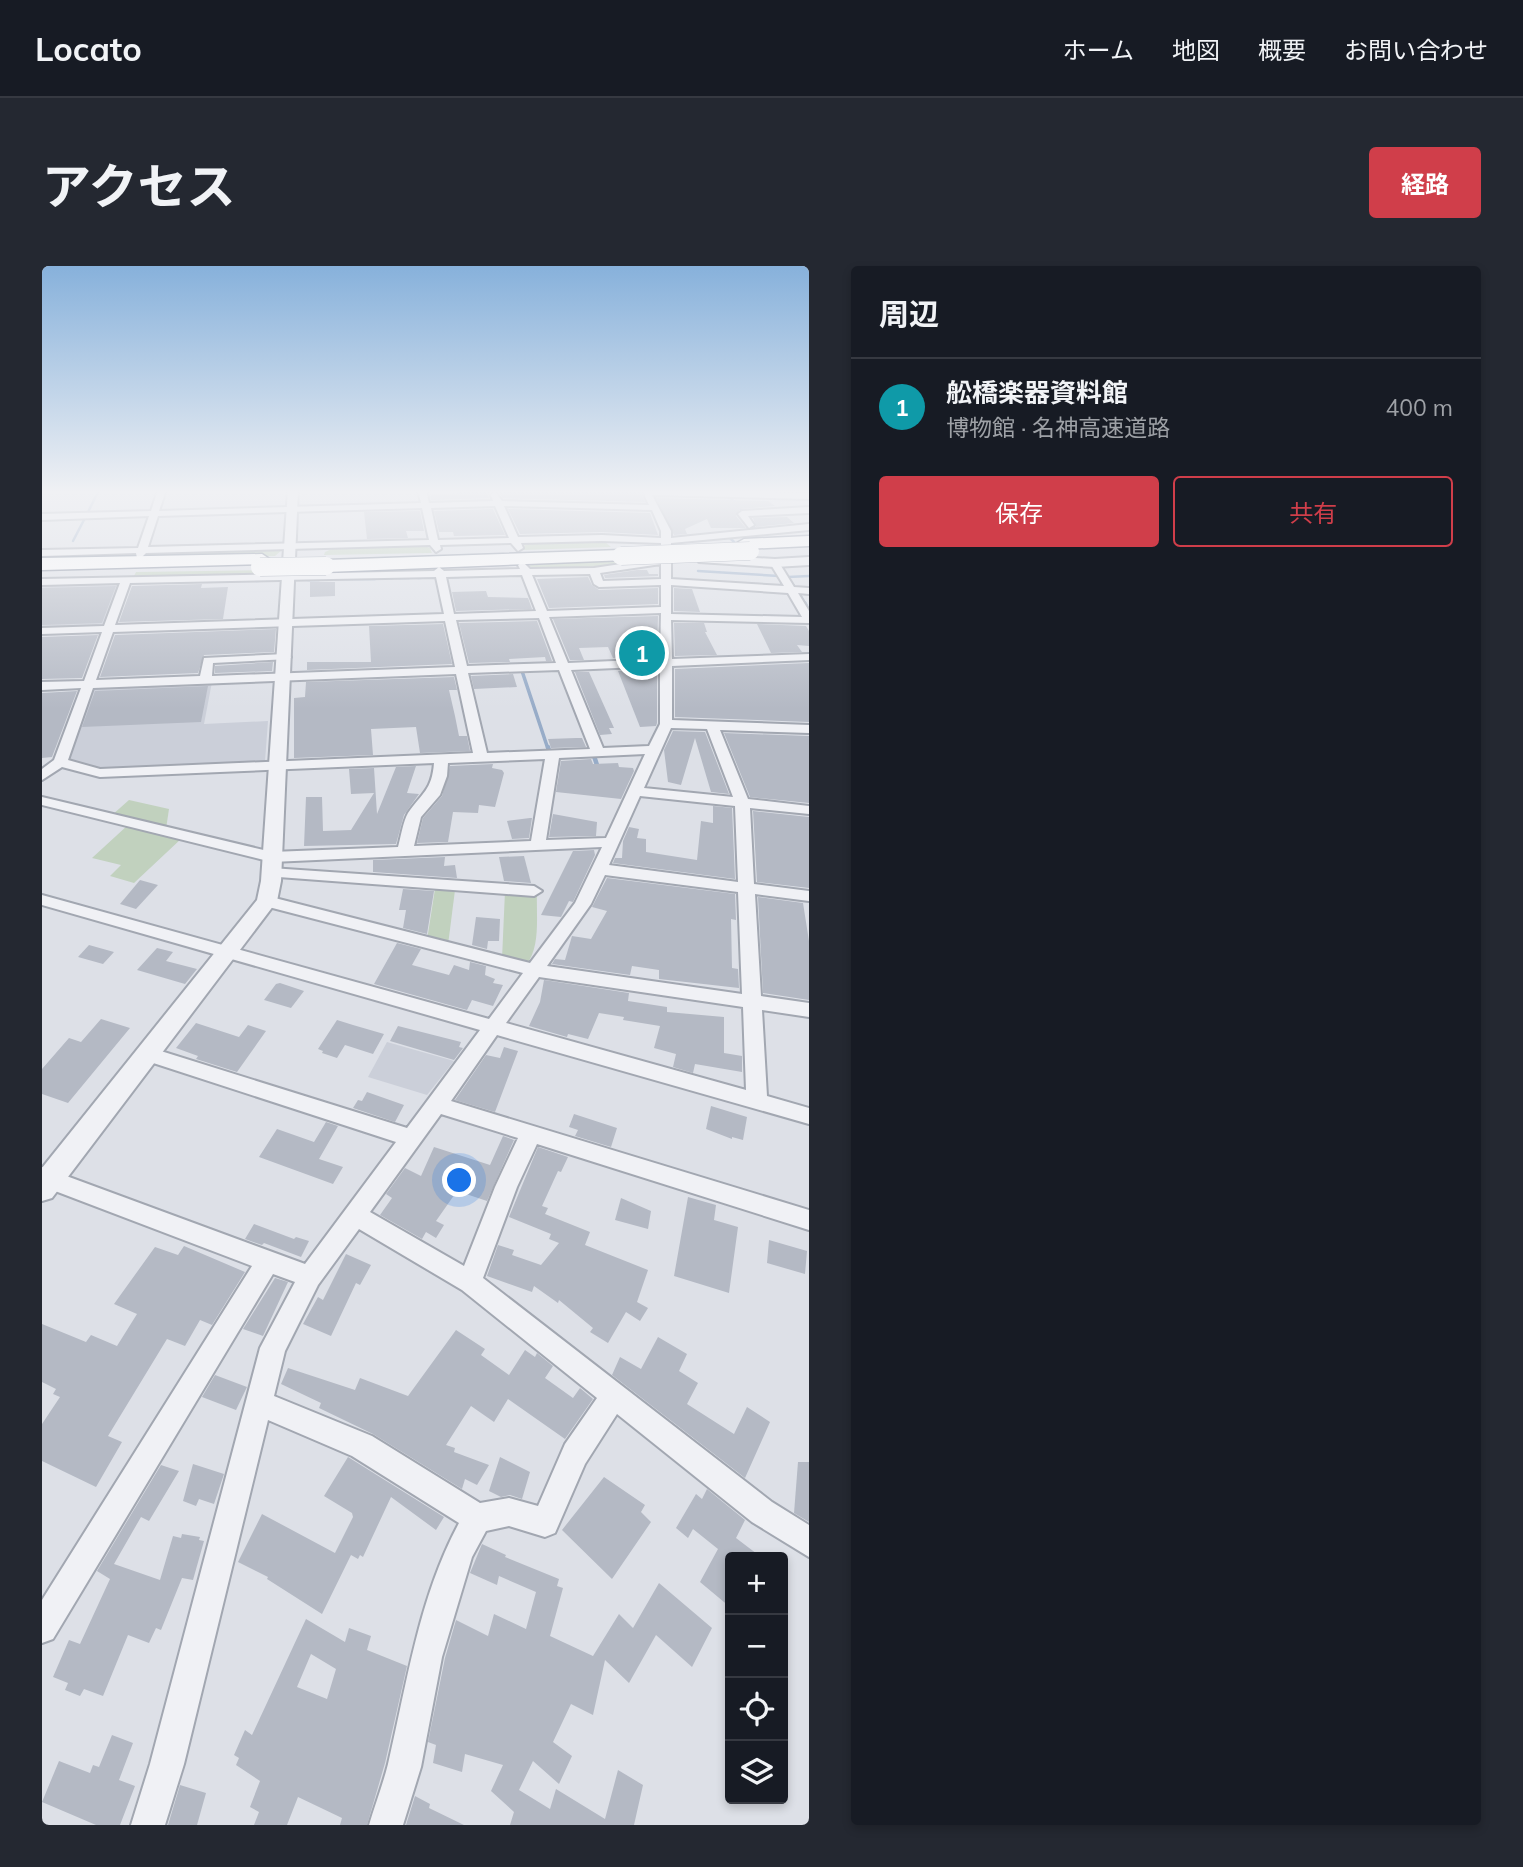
<!DOCTYPE html>
<html lang="ja">
<meta charset="utf-8">
<style>
:root{--surface:#171b24;--page:#242831;--text:#f1f3f6;--muted:#9ea1a6;--line:#363941;--accent:#d03e4a}
body{margin:0;font-family:Mulish,"Noto Sans JP",sans-serif;background:var(--page);color:var(--text)}
.controls{position:absolute;right:21px;bottom:21px;display:grid;overflow:hidden;border-radius:7px;box-shadow:0 4px 10px #0003}
.controls button{width:63px;height:63px;display:grid;place-items:center;padding:0;border:0;border-bottom:2px solid var(--line);background:var(--surface);color:var(--text);font:35px sans-serif}
.you{position:absolute;left:418px;top:915px;width:24px;height:24px;margin:-18px;border:5px solid #fff;border-radius:50%;background:#1a73e8;box-shadow:0 0 0 10px #1a73e833}
.badge{display:grid;place-items:center;width:46px;height:46px;border-radius:50%;background:var(--accent);color:#fff;font-size:23px;font-weight:700}
.pin{position:absolute;translate:-50% -50%;border:4px solid #fff;box-shadow:0 2px 7px #0006}
.list{margin:0;padding:0;list-style:none}
h2{display:flex;justify-content:space-between;align-items:center;height:91px;margin:0;padding:0 28px;font-size:30px}
h2 small{font-size:23px;font-weight:400;color:var(--muted)}
.list li{display:grid;grid-template-columns:46px 1fr auto;gap:21px;align-items:center;box-sizing:border-box;height:98px;padding:0 28px;border-top:2px solid var(--line)}
.list b{display:block;font-size:26px;white-space:nowrap}
.list p{margin:0;font-size:23px;white-space:nowrap;color:var(--muted)}
.list em{font-size:23px;font-style:normal;color:var(--muted)}
.actions{display:flex;gap:14px;padding:21px 28px}
.actions a{flex:1;padding:16px 0;border:2px solid var(--accent);border-radius:7px;text-align:center;font-size:24px;color:var(--accent)}
.actions .main{background:var(--accent);color:#fff}
.icon{flex:none;width:38px;height:38px;fill:none;stroke:currentColor;stroke-width:2;stroke-linecap:round;stroke-linejoin:round}
.map{position:relative;flex:none;width:767px;height:1559px;overflow:hidden;border-radius:7px}
header{display:flex;align-items:center;gap:42px;box-sizing:border-box;height:98px;padding:0 35px;background:var(--surface);border-bottom:2px solid var(--line)}
header strong{font-size:33px}
nav{display:flex;gap:38px;margin-inline-start:auto;font-size:24px}
.intro{display:flex;align-items:center;justify-content:space-between;box-sizing:border-box;height:168px;padding:0 42px}
h1{margin:0;font-size:49px}
.button{padding:18px 32px;border-radius:7px;background:var(--accent);color:#fff;font-size:24px;font-weight:700}
main{display:flex;gap:42px;padding:0 42px}
aside{flex:1;background:var(--surface);border-radius:7px;box-shadow:0 4px 10px #0003}
.map>svg:first-child{display:block}
</style>
<header>
<strong>Locato</strong>
<nav><a>ホーム</a><a>地図</a><a>概要</a><a>お問い合わせ</a></nav>
</header>
<div class="intro"><h1>アクセス</h1><a class="button">経路</a></div>
<main>
<div class="map">
<svg width="767" height="1559" viewBox="0 0 767 1559">
<rect width="100%" height="100%" fill="#dde0e7"/>
<!-- built -->
<g fill="#cbcfd9">
<path d="M80 317 62 361 0 363V318Z"/>
<path d="M170 416 162 458 226 455 223 495 219 498 60 504 24 494 51 421Z"/>
<path d="M345 776 412 795 385 829 326 811Z"/>
</g>
<!-- green -->
<g fill="#c1d1be">
<path d="M552 274 563 276 569 281 482 284 481 280 489 277Z"/>
<path d="M382 280 388 282 390 287 282 289 283 286 292 282Z"/>
<path d="M240 284 233 290 100 293 104 286Z"/>
<path d="M579 293 582 299 565 302 490 304 487 297Z"/>
<path d="M232 304 237 310 91 312 94 306Z"/>
<path d="M87 534 127 543 124 563 69 550Z"/>
<path d="M86 559 140 572 92 617 68 610 79 599 50 592Z"/>
<path d="M393 623 413 624 406 679 385 674Z"/>
<path d="M463 625 495 627C494 649 499 681 484 699L460 693Z"/>
</g>
<g fill="none" stroke-linecap="round" stroke-linejoin="round">
<!-- stream-far2 -->
<g stroke="#97acc8" stroke-width="2.5">
<path d="M686 229 702 247"/>
<path d="M45 248 57 224"/>
<path d="M686 267 713 263 708 255"/>
<path d="M688 272 697 281"/>
<path d="M31 275 44 250"/>
<path d="M741 299 739 301 754 323"/>
<path d="M568 305 596 301"/>
<path d="M656 305 737 310"/>
<path d="M430 310 480 309"/>
<path d="M402 311H417"/>
<path d="M746 311 767 310"/>
<path d="M343 312H350"/>
<path d="M357 312H367"/>
<path d="M376 312 394 311"/>
<path d="M293 313H333"/>
<path d="M266 314H277"/>
<path d="M182 315H192"/>
<path d="M214 315 231 314"/>
<path d="M757 327 764 339"/>
</g>
<!-- stream-far1 -->
<g stroke="#97acc8" stroke-width="3.5">
<path d="M763 337 767 345"/>
<path d="M480 405 506 483"/>
</g>
<!-- stream -->
<g stroke="#97acc8" stroke-width="4.5">
<path d="M506 481 507 485"/>
<path d="M552 490 556 502"/>
</g>
</g>
<!-- building -->
<g fill="#b4b9c4" fill-rule="evenodd">
<path d="M415 224H451L446 228 447 232 389 234 388 230 392 228 416 227Z"/>
<path d="M455 224H598L603 236 461 232Z"/>
<path d="M614 232 726 235 733 240 698 243 694 250 704 262H669L665 253 643 263 645 268 632 269Z"/>
<path d="M451 243 463 269 412 270 411 266H397L392 245Z"/>
<path d="M466 243 608 247 616 269 560 266 478 268Z"/>
<path d="M378 245 382 265H364L366 272 325 273 322 246Z"/>
<path d="M745 251 752 257 714 261 711 252Z"/>
<path d="M595 304H605L607 308H616V310L563 312 562 309Z"/>
<path d="M546 311 550 319 557 324 616 322V338L507 342 495 313Z"/>
<path d="M268 316H293V330L268 331Z"/>
<path d="M160 318 159 322 186 321 181 353 77 356 90 320Z"/>
<path d="M74 320 60 357 0 359V322Z"/>
<path d="M632 322 650 323 658 346 632 345Z"/>
<path d="M444 325 446 331 486 332 490 343 414 345 410 326Z"/>
<path d="M616 350 615 390 571 392 566 381 537 382 542 394H528L511 353Z"/>
<path d="M495 355 510 395H504L503 391 467 393 468 396 427 397 417 357Z"/>
<path d="M632 357H662L665 366H663L675 389 633 390Z"/>
<path d="M401 358 410 398 265 404V396H329L327 360Z"/>
<path d="M715 358 764 360 767 365V380L755 379 760 386 729 387Z"/>
<path d="M234 363 232 386 162 389 156 407 58 411 73 369Z"/>
<path d="M56 369 40 412 0 413V371Z"/>
<path d="M231 396 230 405 173 407V400Z"/>
<path d="M767 397V456L633 451V403Z"/>
<path d="M615 403V457L614 460 598 461 576 405Z"/>
<path d="M533 406H547L572 462H567L570 468 558 469Z"/>
<path d="M471 408 475 421 432 423 429 410Z"/>
<path d="M412 411 415 424H407L413 450 417 470H425L428 485 378 487 374 461 329 463 331 489 252 492V432L263 431 264 416Z"/>
<path d="M166 420 159 456 40 461 53 425Z"/>
<path d="M35 425 10 491 0 492V427Z"/>
<path d="M631 465 663 466 687 528 669 526 653 472 639 519 626 516 622 484Z"/>
<path d="M682 467 767 470V537L708 531Z"/>
<path d="M534 472H540L544 481 509 482 506 473Z"/>
<path d="M549 493 551 498 576 497 577 501 591 502 592 505 579 533 514 526 519 495Z"/>
<path d="M451 498 450 502 460 504 462 507 453 541 437 539 436 547 411 546 406 576 375 577 381 552 400 530 408 500Z"/>
<path d="M374 500 365 527 377 528 362 549 354 578 262 580 264 531H280L281 565 309 564 332 527 309 528 307 503 332 502 335 548 354 501Z"/>
<path d="M671 540 690 542 693 613 571 597 573 592H580L581 575 587 561 597 563 595 572 604 573V586L655 594 659 555 671 557Z"/>
<path d="M711 545 767 551V622L715 616Z"/>
<path d="M511 548 555 556 554 570 507 571Z"/>
<path d="M488 552H490L487 572 470 573 465 555Z"/>
<path d="M552 584 553 589 531 636 527 635 519 651 499 649 531 585Z"/>
<path d="M482 590 489 617 462 615 457 591Z"/>
<path d="M403 591 402 600 413 599 415 612 331 606V594Z"/>
<path d="M565 612 693 628 694 654 689 653 690 702 696 703 697 722 617 713V704L590 700 588 709 510 698 513 693 523 694 530 670 549 673 565 645 550 641Z"/>
<path d="M98 614 116 619 94 643 78 638Z"/>
<path d="M361 623 392 625 385 668 361 662 364 644H357Z"/>
<path d="M716 631 761 637 767 675V734L721 727Z"/>
<path d="M434 651 458 653 457 675H446L445 683 430 679Z"/>
<path d="M355 677 379 683 370 699 407 709 412 699 427 704 428 696 444 700 443 709 453 713 451 717 461 719 451 740 430 734 425 744 332 718Z"/>
<path d="M47 679 72 686 61 698 36 691Z"/>
<path d="M115 682 131 686 124 695 155 703 143 718 95 704Z"/>
<path d="M502 714 587 727 586 735 625 741V746L682 751V787L700 790V806L653 798 651 807 631 801 634 788 612 782 618 760 581 754 582 751 557 747 546 773 526 768 525 771 487 760 498 736Z"/>
<path d="M238 717 262 725 249 742 222 734 234 718Z"/>
<path d="M59 753 88 762 26 837 0 828V803L27 772 39 776Z"/>
<path d="M295 754 311 759 342 768 331 788 303 779 295 792 280 787 281 785 276 783Z"/>
<path d="M154 757 197 771 206 759 224 765 195 806 154 793 156 790 134 782Z"/>
<path d="M356 760 419 776 417 781 421 782 412 794 348 775Z"/>
<path d="M462 781 476 785 453 846 413 834 444 789 458 792Z"/>
<path d="M325 826 362 839 353 856 311 842 316 834 320 835Z"/>
<path d="M669 840 705 851 701 874 690 871V873L664 863Z"/>
<path d="M532 848 575 862 569 881 533 870 536 864 527 861Z"/>
<path d="M284 856 296 860 277 893 301 901 291 918 217 891 235 863 272 876Z"/>
<path d="M461 870 472 874 445 935 415 925 394 955 402 959 394 972 384 966 380 973 338 949 350 932 344 928 363 902 379 910 392 881 448 899Z"/>
<path d="M496 881 526 891 519 906 516 905 500 940 506 942 503 948 548 966 543 979 606 1004 595 1036 606 1042 598 1055 584 1046 566 1077 548 1066 551 1062 517 1034 516 1037 492 1020 490 1026 445 1010 456 979 472 984 470 989 499 999 517 977 507 973 509 968 467 951Z"/>
<path d="M646 931 674 939 672 954 696 961 687 1027 632 1010Z"/>
<path d="M579 932 609 945 606 963 573 954Z"/>
<path d="M212 958 252 973 254 971 267 975 259 991 222 977 220 979 203 973Z"/>
<path d="M727 974 765 985 763 1008 725 997Z"/>
<path d="M142 980 203 1006 170 1059 158 1054 143 1080 125 1073 66 1170 80 1176 54 1221 0 1195V1158L18 1131 11 1128 14 1123 0 1116V1058L44 1076 49 1069 75 1080 95 1048 72 1038 113 981 136 989Z"/>
<path d="M304 988 329 999 318 1019 314 1017 289 1070 261 1058 276 1031 281 1034Z"/>
<path d="M233 1012 246 1016 221 1070 201 1063Z"/>
<path d="M414 1064 443 1083 439 1089 467 1109 483 1084 493 1091 495 1087 511 1100 503 1112 531 1132 538 1122 551 1133 523 1173 466 1133 452 1156 429 1140 404 1179 413 1182 412 1186 447 1199 435 1219 423 1213 420 1223 331 1168 277 1142 279 1137 239 1118 246 1102 313 1124 318 1112 366 1130Z"/>
<path d="M616 1071 645 1088 637 1105 656 1117 645 1138 692 1168 705 1141 728 1156 703 1212 570 1109 578 1091 599 1103Z"/>
<path d="M173 1109 205 1121 194 1144 160 1131Z"/>
<path d="M306 1191 402 1251 394 1264 349 1231 321 1291 318 1289 316 1293 309 1289 280 1348 225 1313 226 1311 196 1296 220 1248 293 1287 311 1251 310 1247 282 1230Z"/>
<path d="M458 1191 488 1206 480 1233 468 1229 459 1231 447 1225Z"/>
<path d="M756 1196H767V1256L752 1247Z"/>
<path d="M151 1198 182 1208 172 1238 157 1233 154 1240 141 1235Z"/>
<path d="M119 1199 137 1205 107 1255 99 1251 72 1298 118 1314 131 1270 139 1272 140 1268 158 1271 157 1274 162 1275 151 1314 140 1312 119 1364 114 1362 107 1377 86 1369 61 1430 42 1423 38 1430 23 1424 26 1417 11 1411 27 1374 38 1378 68 1313 55 1305Z"/>
<path d="M562 1211 603 1239 599 1246 609 1256 570 1313 520 1264Z"/>
<path d="M665 1223 703 1254 694 1272 719 1291H688V1341L658 1316 676 1283 651 1263 646 1272 634 1262 654 1228 660 1233Z"/>
<path d="M440 1278 464 1289 463 1291 517 1313 515 1320 521 1322 508 1370 551 1390 577 1348 591 1362 617 1317 670 1362 650 1401 614 1369 587 1417 563 1394 551 1449 529 1438 511 1476 530 1490 517 1518 491 1495 477 1524 508 1543 514 1523 563 1553 576 1504 601 1519 592 1559H468L472 1546 449 1525 461 1499 423 1488 420 1506 391 1497 394 1479 386 1476 403 1392 414 1354 446 1370 452 1348 484 1363 494 1326 457 1310 455 1319 428 1307Z"/>
<path d="M264 1353 303 1376 307 1362 329 1370 325 1384 365 1400 343 1497 325 1559H298L300 1552 256 1531 245 1559H212L217 1546 208 1541 218 1515 194 1499 197 1492 192 1489 203 1464 210 1469ZM269 1388 294 1403 285 1433 255 1421Z"/>
<path d="M70 1469 91 1477 77 1514 93 1520 78 1559H54L0 1536 17 1495 48 1507 51 1499 57 1501Z"/>
<path d="M138 1519 164 1527 155 1559H126Z"/>
<path d="M373 1530 388 1538 387 1542 422 1559H364Z"/>
</g>
<g fill="none" stroke-linecap="round" stroke-linejoin="round">
<defs>
<g id="minor">
<path d="M116 224H124L117 245 379 237 376 224H384L387 237 451 235 449 229 453 226 460 235 607 239 600 224 767 227V233L610 229 629 265V272L767 258V264L629 277V313L742 320 728 297 733 294 736 295 752 321 767 322V328L756 327 767 345V357L629 354 630 393 767 388V394L630 400V454L767 459V467L678 464 706 533 767 540V548L708 542 712 618 767 625V635L713 628 719 730 767 737V751L720 744 725 830 767 842V858L455 769 409 835 767 944V964L495 878 475 921 441 1012 730 1236 767 1259V1291L710 1256 575 1148 543 1198 513 1267 503 1271 467 1260 444 1265 430 1291 400 1391 379 1501 361 1559H327C333 1539 341 1518 346 1498 365 1417 377 1331 417 1257L310 1190 226 1154 142 1498 123 1559H89L108 1498 218 1082 253 1016 231 1008 11 1373 0 1377V1334L210 1000 0 920V901L263 998 354 876 99 793 96 788 99 783 106 781 365 862 438 764 0 639V629L447 753 481 707 219 639 217 635 225 630 488 697 533 637 560 581 230 596 0 539V531L230 586 356 581C359 570 361 556 366 547 380 527 390 524 392 497L58 511 20 501 0 514V503L12 494 39 422 0 424V416L42 415 60 366 0 368V362L62 360 78 317 0 319V313L392 305 397 301 402 305 478 303 476 299 481 296 488 303 552 302 619 292V277L560 275 479 277 481 282 476 285 469 277 398 279 399 283 394 286 388 279 104 287 98 293 95 292 94 287 0 290V284L96 282 107 250 0 254V248L109 245ZM453 240 467 272 396 274 389 242ZM462 240 610 244 619 265V272L560 269 476 271ZM380 242 387 274 106 281 116 250ZM619 298V313L561 315 558 307ZM548 308 552 318 557 321 619 319V341L505 345 490 309ZM480 309 494 345 412 348 404 311ZM394 311 402 348 73 359 88 317ZM629 319 746 327 760 351 629 348ZM619 347 618 393 526 397 507 351ZM497 352 514 397 425 400 414 354ZM403 355 413 401 170 410 171 397 247 393 249 391 243 388 162 392 158 410 54 414 71 366ZM618 400V458L607 480 561 482 529 404ZM517 404 548 483 445 487 426 407ZM414 408 431 487 58 503 26 494 51 422ZM629 462 665 463 691 531 602 522ZM603 488 564 572 504 574 517 492ZM503 493 489 575 372 580 379 551 398 529 405 510 406 497ZM598 530 693 540 696 616 567 599ZM563 609 696 626 700 728 505 700 549 638ZM497 711 701 741 704 824 464 757ZM399 848 476 872 453 921 422 1000 328 946ZM317 963 420 1024 555 1132 523 1178 496 1240 467 1232 438 1237 330 1170 232 1130 243 1085 276 1019Z"/>
<path d="M767 241V247L706 250 712 259 707 262 696 248 700 245Z"/>
<path d="M229 602 492 620 500 625 492 630 223 610 221 607Z"/>
</g>
<g id="tertiary">
<path d="M246 224H256L239 615 235 635 10 932 0 935V902L215 634 219 615Z"/>
<path d="M661 289 733 293 767 291V299L733 301 657 296V290Z"/>
</g>
<g id="motorway">
<path d="M767 270V280L702 283 693 278 702 273Z"/>
<path d="M579 284 588 290 585 294 284 306 275 300 284 294Z"/>
<path d="M220 288 229 294 227 298 0 304V292Z"/>
</g>
</defs>
<!-- minor casing -->
<use href="#minor" stroke="#a2a7b1" stroke-width="4"/>
<!-- tertiary casing -->
<use href="#tertiary" stroke="#a2a7b1" stroke-width="4"/>
<!-- motorway casing -->
<use href="#motorway" stroke="#848d9e" stroke-width="3"/>
<!-- minor -->
<use href="#minor" fill="#f0f1f5" fill-rule="evenodd"/>
<!-- tertiary -->
<use href="#tertiary" fill="#f0f1f5" fill-rule="evenodd"/>
<!-- motorway -->
<use href="#motorway" fill="#fff" fill-rule="evenodd"/>
<defs>
<g id="motorway-bridge">
<path d="M579 290 708 285"/>
<path d="M218 301 284 300"/>
</g>
</defs>
<!-- motorway-bridge casing -->
<use href="#motorway-bridge" stroke="#848d9e" stroke-width="19" stroke-linecap="butt"/>
<!-- motorway-bridge -->
<use href="#motorway-bridge" stroke="#fff" stroke-width="18"/>
</g>
<!-- sky -->
<linearGradient id="sky" x2="0" y2="1"><stop stop-color="#87b1db"/><stop offset="0.51" stop-color="#f0f1f4"/><stop offset="1" stop-color="#f0f1f4" stop-opacity="0"/></linearGradient>
<rect width="767" height="443" fill="url(#sky)"/>
</svg>
<div class="controls">
<button>+</button>
<button>−</button>
<button><svg class="icon" aria-label="locate" viewBox="0 0 24 24"><circle cx="12" cy="12" r="6"/><path d="M12 2v4M12 18v4M2 12h4M18 12h4"/></svg></button>
<button><svg class="icon" aria-label="layers" viewBox="0 0 24 24"><path d="M12 4l9 5-9 5-9-5zM3 14l9 5 9-5"/></svg></button>
</div>
<div class="you"></div>
<div class="pin badge" style="left:600px;top:387px;background:#0f9aa8">1</div>
</div>
<aside>
<h2>周辺<small></small></h2>
<ul class="list">
<li><span class="badge" style="background:#0f9aa8">1</span><div><b>舩橋楽器資料館</b><p>博物館 · 名神高速道路</p></div><em>400 m</em></li>
</ul>
<div class="actions"><a class="main">保存</a><a>共有</a></div>
</aside>
</main>
